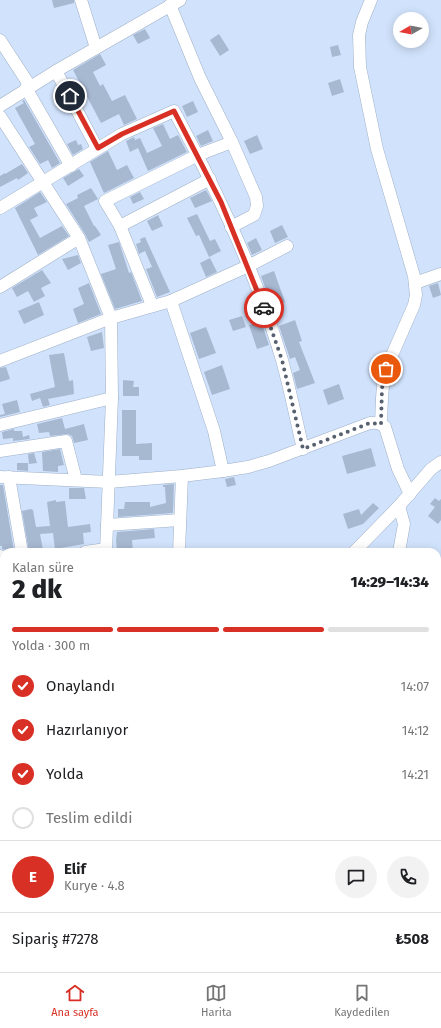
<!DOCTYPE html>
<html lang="tr">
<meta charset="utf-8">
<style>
body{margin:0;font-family:"Fira Sans",sans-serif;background:#f2f2f2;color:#202124;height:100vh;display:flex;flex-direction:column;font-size:15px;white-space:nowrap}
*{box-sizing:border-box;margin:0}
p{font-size:13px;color:#757577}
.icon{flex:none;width:22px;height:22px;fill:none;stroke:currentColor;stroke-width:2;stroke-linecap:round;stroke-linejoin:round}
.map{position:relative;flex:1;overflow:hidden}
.drawer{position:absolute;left:0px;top:548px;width:441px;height:424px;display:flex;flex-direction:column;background:#fff;border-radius:12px 12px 0 0;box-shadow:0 2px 10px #0003}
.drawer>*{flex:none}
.needle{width:26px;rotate:261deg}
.buttons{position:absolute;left:393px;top:12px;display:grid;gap:8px}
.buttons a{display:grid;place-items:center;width:36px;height:36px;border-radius:50%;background:#fff;box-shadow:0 2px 10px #0003;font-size:20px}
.pin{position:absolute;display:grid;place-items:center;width:34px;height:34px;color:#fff;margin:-17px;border:2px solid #fff;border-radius:50%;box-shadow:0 1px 4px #0007}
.courier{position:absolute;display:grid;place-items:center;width:40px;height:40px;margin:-20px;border:3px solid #d93025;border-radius:50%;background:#fff;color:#222;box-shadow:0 1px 5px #0007}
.headline em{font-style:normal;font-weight:800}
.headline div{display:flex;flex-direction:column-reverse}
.headline{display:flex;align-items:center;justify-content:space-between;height:68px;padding:0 12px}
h1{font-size:26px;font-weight:800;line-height:30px}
.bar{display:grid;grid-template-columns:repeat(4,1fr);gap:6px 4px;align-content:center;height:48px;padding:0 12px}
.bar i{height:5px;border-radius:3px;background:#e0e0e0}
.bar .current{background:#d93025}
.bar p{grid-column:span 4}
.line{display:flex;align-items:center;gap:10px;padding:0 12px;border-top:1px solid #e0e0e0}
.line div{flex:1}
.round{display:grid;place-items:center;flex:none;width:42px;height:42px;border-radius:21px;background:#f2f2f2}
ol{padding:0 12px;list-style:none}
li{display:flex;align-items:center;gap:12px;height:44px}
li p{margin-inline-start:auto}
li .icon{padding:4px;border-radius:50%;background:#d93025;color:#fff;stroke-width:4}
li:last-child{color:#757577}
li i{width:22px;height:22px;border:2px solid #e0e0e0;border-radius:50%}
.tab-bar{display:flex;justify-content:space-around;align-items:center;height:56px;border-top:1px solid #e0e0e0;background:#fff;font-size:11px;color:#757577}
.tab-bar a{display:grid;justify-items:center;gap:2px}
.tab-bar .current{color:#d93025}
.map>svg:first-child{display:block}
.built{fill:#c1d7f7}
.building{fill:#a7b8d1}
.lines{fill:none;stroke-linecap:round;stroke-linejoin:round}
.minor-casing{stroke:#9eafc7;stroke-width:13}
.minor{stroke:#fff;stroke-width:12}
.done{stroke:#56606e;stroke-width:4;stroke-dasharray:0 7.2}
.route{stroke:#d93025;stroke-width:5}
</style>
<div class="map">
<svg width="441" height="972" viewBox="0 0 441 972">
<rect width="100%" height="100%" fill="#d1e3fc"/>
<!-- built -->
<polygon class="built" points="4,768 4,827 0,819 0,770"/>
<!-- building -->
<g class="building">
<polygon points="52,0 74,0 74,3 54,8"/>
<polygon points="145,29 150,38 138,44 133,35"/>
<polygon points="219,34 229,50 220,56 210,40"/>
<polygon points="338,45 341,55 332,57 330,47"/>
<polygon points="100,54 106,65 93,72 100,86 103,84 112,101 125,95 137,119 124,125 119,114 101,123 73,70"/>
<polygon points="340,79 344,92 332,96 328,83"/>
<polygon points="24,100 60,163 52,168 48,160 40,164 29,147 35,144 15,108 24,103 22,101"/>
<polygon points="193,101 198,112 187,117 182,106"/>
<polygon points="163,124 170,139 178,135 187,152 148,171 138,148 130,152 126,141 134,137 135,140 140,138 147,153 162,146 153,128"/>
<polygon points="208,130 213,141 201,146 196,136"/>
<polygon points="257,135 263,149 250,154 244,141"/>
<polygon points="76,140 78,145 81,144 83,149 73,155 67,144"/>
<polygon points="108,151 117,170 127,165 134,178 104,193 90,162"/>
<polygon points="22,164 28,173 18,180 17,178 0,187 0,176 5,173 5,174"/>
<polygon points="79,169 84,176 68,186 63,178"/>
<polygon points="91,188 98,199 84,206 94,226 95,226 101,235 89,242 85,234 66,204 78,198 77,195"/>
<polygon points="206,190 212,201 195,208 190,198"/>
<polygon points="40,192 47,202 34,208 38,216 30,220 40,238 62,226 69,236 38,255 15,208"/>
<polygon points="140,192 144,199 133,204 130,197"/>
<polygon points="197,214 210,241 215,239 221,251 209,257 199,235 196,236 187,218"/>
<polygon points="158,215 163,226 152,231 147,221"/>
<polygon points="282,225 288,237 275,243 270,231"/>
<polygon points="145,237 170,292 157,297 146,269 152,267 145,251 139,254 136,244 141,242 140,239"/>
<polygon points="256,238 262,250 252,255 247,243"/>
<polygon points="119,242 129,273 131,272 142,301 115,309 101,274 116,269 108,245"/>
<polygon points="78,255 81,263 68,270 62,259"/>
<polygon points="210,258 217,272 206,277 200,263"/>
<polygon points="42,270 51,283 41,288 45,296 34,302 28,291 17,297 12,288"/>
<polygon points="274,271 285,302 272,307 261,276"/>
<polygon points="89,283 101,314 78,323 73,309 84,304 78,288"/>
<polygon points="438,283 441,295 433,298 429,286"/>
<polygon points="39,302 44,315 24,324 18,311"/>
<polygon points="242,316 246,327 233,331 229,320"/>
<polygon points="295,320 302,341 299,342 315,383 297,389 293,373 300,370 295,357 290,359 279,326"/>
<polygon points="261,321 269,345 257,349 249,325"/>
<polygon points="206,327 216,353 199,359 190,333"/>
<polygon points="102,332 104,348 91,351 87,337"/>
<polygon points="64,353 69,381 73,380 74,394 48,399 50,405 43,407 40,398 32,401 30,394 55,387 49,355"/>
<polygon points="222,365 230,389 212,395 204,372"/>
<polygon points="6,367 10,379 0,382 0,368"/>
<polygon points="123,380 134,381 133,387 139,387 139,396 123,396"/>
<polygon points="339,384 344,399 328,405 323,390"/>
<polygon points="17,400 20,412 0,417 0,415 5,414 2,404"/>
<polygon points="122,410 136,410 136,444 152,443 152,460 139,460 139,456 122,456"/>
<polygon points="62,418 65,429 84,424 88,440 74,443 72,436 68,434 50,436 49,432 39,433 37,424"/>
<polygon points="14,429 14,431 22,431 23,437 29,435 30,439 13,441 13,438 3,439 2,432"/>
<polygon points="371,448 376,466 347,474 342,456"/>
<polygon points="60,449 64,465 58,466 58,472 43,471 42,452"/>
<polygon points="34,453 37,463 29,464 28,454"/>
<polygon points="17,463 28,463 28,471 17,470"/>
<polygon points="234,477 236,485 227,487 225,479"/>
<polygon points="174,484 173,513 118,517 118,509 124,509 125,502 150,502 150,507 166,503 165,487 163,487 163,485"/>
<polygon points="0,485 3,485 14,551 2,549 2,546 0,546"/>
<polygon points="69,488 84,488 86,499 69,499"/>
<polygon points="435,498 439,501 441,499 441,520 438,524 428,516 435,507 430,504"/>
<polygon points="56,500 56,502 65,501 68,527 90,524 91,532 83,533 84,544 55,549 53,533 40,534 43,550 29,552 22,511 31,509 33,510 36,527 50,526 47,502"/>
<polygon points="373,503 379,508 363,524 348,529 343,514 359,509 361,515"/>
<polygon points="154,529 155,538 132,540 133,552 117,552 116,540 117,532"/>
</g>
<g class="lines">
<!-- minor casing -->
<g class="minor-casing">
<g id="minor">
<polyline points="81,0 96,48"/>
<path d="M 371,0 L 362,22 L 359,35 L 360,67 L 377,149 L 414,276 L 416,295 L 414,305 L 386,369 C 381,388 382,405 381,424"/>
<polyline points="170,5 200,78 232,142 256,197 257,206 254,215 231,227"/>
<polyline points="0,40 30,86"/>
<polyline points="56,71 97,148"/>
<polyline points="26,88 71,166"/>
<polyline points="0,106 56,71 180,0"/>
<polyline points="0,116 79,238 111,318 112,398 106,552"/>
<path d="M 0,208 L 122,134 L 174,111 C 217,190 256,273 282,360 C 290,389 296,419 303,449"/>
<polyline points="120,226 210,179"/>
<polyline points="415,283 441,274"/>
<polyline points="0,287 79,238"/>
<polyline points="171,301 214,431 223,471"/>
<polyline points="152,305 120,226 105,201 198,155 232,142"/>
<polyline points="0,361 111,318 171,301 248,266 287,246"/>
<polyline points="0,425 112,398"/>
<polyline points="0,451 66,441 76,480"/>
<path d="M 0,477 L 109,482 L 182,476 L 223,471 L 248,467 L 269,461 L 370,423 C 377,422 380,423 385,427 L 398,469 L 410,494"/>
<polyline points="9,477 22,552"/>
<polyline points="399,506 404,524 399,552"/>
<polyline points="107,525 180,520"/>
<polyline points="85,552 106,549"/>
<polyline points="179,552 182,476"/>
<polyline points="354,552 399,506 431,469 441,462"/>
<polyline points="0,556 4,557"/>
<polyline points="0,667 4,674"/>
<polyline points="437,677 441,672"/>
<polyline points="0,743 4,741"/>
<polyline points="0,846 4,854"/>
<polyline points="437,905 441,927"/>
<polyline points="0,941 4,940"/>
<polyline points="61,968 63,972"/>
<polyline points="223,972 225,968"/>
<polyline points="331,972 333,968"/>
</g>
</g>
<!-- minor -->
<use href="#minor" class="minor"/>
</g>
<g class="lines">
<!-- done -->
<polyline class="done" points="264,308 282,360 303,449 370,423 381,424 382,388 386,369"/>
<!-- route -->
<polyline class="route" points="70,96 98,148 122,134 174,111 221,202 264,308"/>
</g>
</svg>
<div class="buttons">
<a><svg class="needle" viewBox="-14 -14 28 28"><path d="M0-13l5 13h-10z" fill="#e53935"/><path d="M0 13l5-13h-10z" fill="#757577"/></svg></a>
</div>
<div class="pin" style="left:386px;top:369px;background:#ea580c"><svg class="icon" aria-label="bag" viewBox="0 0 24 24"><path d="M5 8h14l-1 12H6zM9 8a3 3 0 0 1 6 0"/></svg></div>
<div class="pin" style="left:70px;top:96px;background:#1f2937"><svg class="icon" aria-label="home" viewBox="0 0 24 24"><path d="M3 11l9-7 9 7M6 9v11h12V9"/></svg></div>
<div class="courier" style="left:264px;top:308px"><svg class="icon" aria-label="car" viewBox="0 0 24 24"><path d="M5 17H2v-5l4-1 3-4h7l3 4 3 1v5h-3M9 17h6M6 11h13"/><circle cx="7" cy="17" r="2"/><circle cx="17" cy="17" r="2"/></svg></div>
<section class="drawer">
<div class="headline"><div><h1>2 dk</h1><p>Kalan süre</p></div><em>14:29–14:34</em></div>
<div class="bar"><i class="current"></i><i class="current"></i><i class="current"></i><i></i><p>Yolda · 300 m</p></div>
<ol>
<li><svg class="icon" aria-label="check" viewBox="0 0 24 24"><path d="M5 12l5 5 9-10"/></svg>Onaylandı<p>14:07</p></li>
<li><svg class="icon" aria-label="check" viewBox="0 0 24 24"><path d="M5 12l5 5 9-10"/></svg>Hazırlanıyor<p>14:12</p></li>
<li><svg class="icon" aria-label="check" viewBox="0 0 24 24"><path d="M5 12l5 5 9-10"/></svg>Yolda<p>14:21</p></li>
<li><i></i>Teslim edildi</li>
</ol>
<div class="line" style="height:72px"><b class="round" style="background:#d93025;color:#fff">E</b><div><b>Elif</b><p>Kurye · 4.8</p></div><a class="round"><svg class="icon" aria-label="chat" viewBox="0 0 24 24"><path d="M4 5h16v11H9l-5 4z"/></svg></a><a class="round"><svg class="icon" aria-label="phone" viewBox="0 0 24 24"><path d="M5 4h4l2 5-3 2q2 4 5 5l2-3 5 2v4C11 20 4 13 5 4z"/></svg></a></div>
<div class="line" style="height:52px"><div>Sipariş #7278</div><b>₺508</b></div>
</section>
</div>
<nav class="tab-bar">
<a class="current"><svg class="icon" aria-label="home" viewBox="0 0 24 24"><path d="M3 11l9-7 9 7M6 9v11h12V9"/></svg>Ana sayfa</a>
<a><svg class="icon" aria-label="map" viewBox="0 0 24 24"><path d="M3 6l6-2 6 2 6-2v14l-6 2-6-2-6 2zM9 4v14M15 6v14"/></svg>Harita</a>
<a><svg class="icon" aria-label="saved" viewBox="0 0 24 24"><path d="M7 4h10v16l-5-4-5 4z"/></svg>Kaydedilen</a>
</nav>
